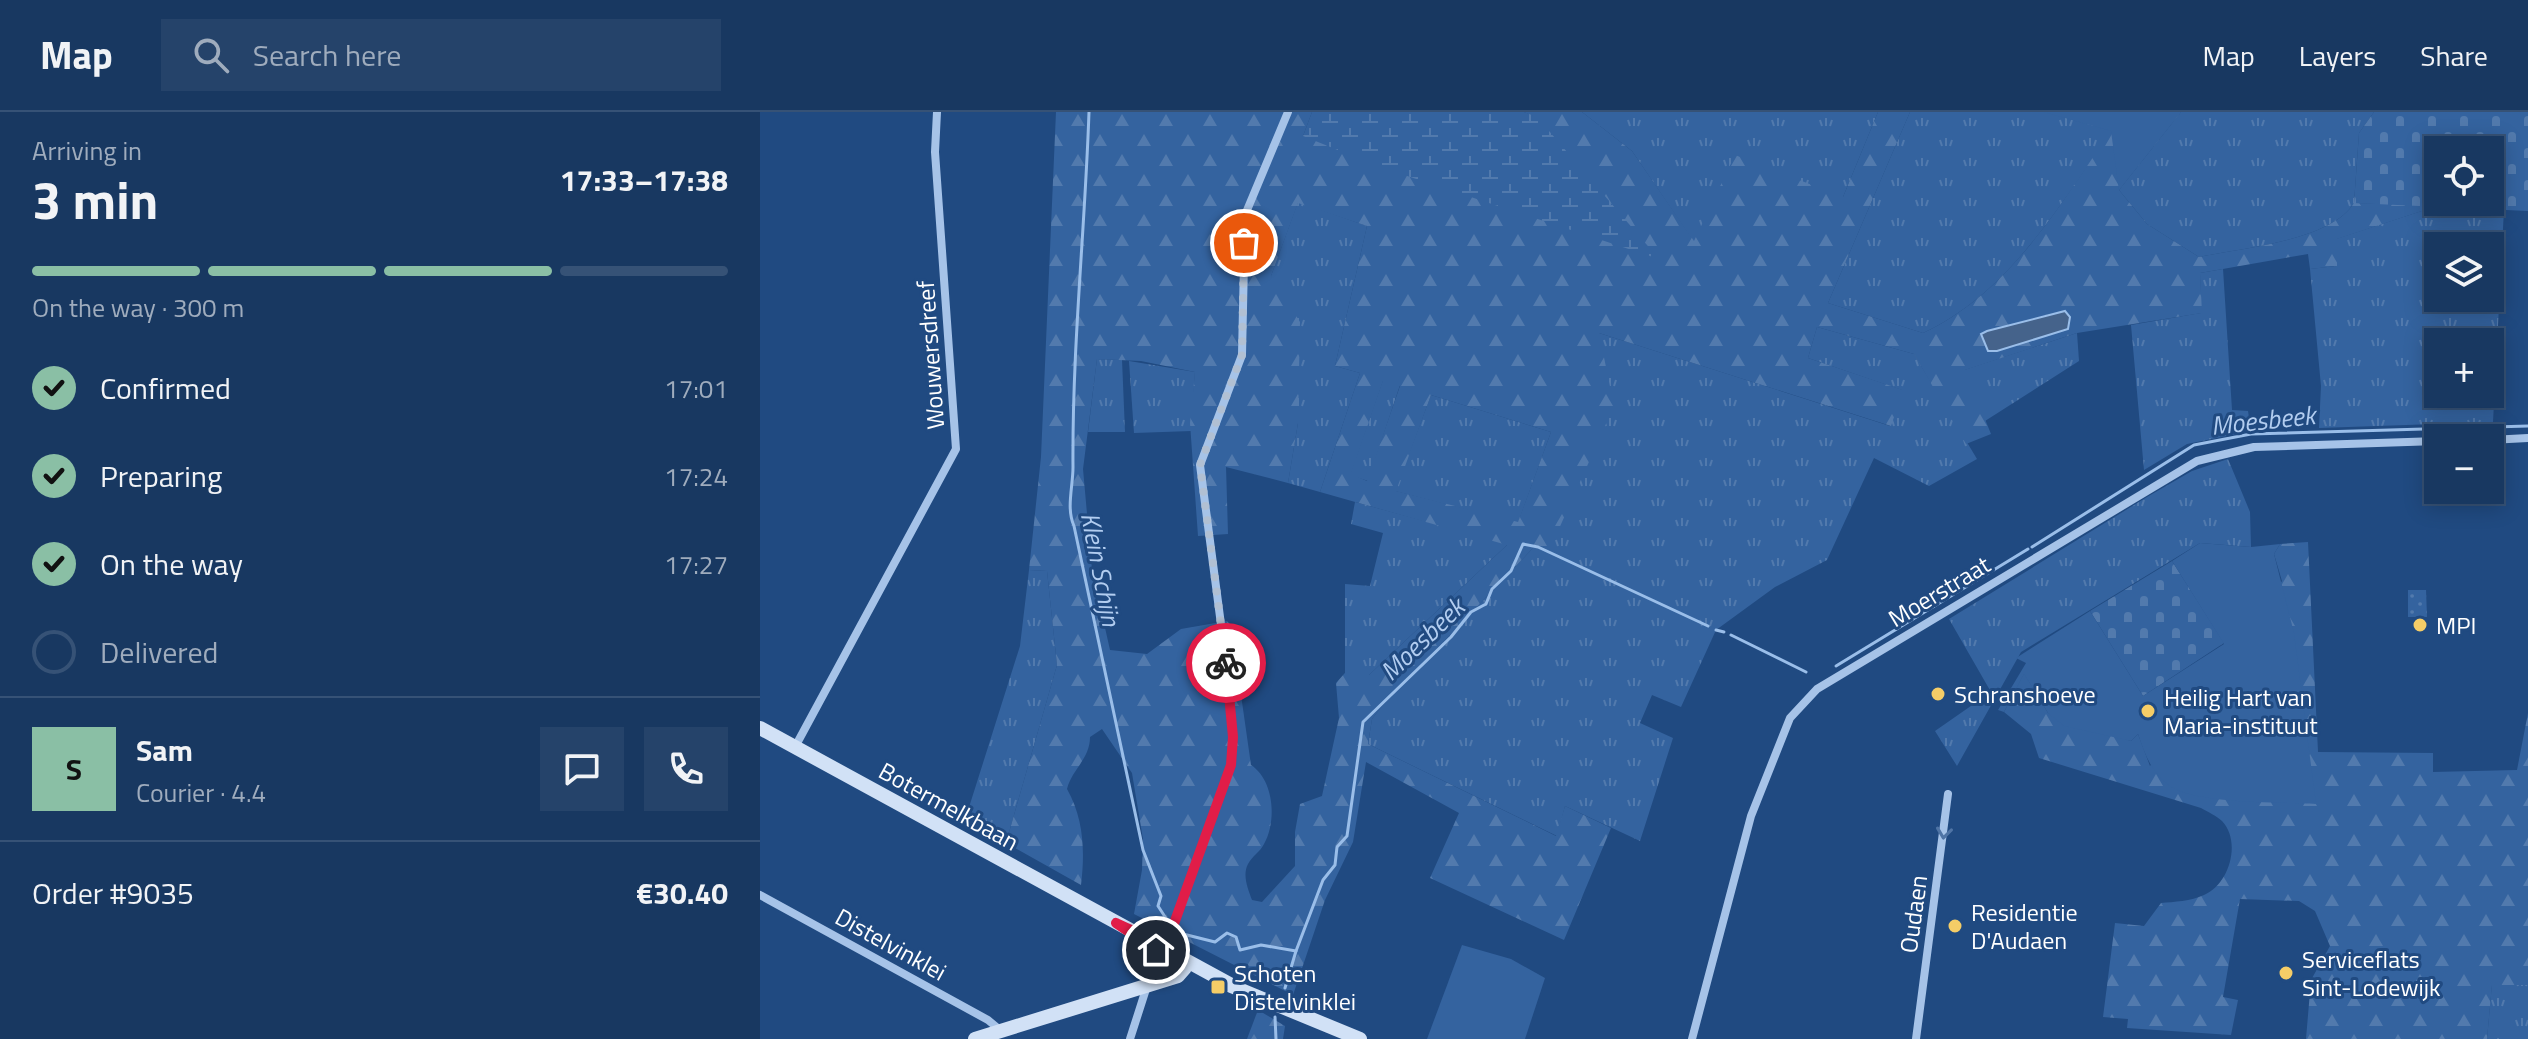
<!DOCTYPE html>
<meta charset="utf-8">
<style>
body{margin:0;font-family:"Titillium Web",sans-serif;background:#25436a;color:#f1f3f6;height:100vh;display:flex;flex-direction:column;font-size:30px;white-space:nowrap}
*{box-sizing:border-box;margin:0}
p{font-size:26px;color:#9facbd}
.icon{flex:none;width:44px;height:44px;fill:none;stroke:currentColor;stroke-width:2;stroke-linecap:round;stroke-linejoin:round}
.map{position:relative;flex:1;overflow:hidden}
.details{display:flex;flex-direction:column;background:#183861;width:760px}
.details>*{flex:none}
.buttons{position:absolute;left:1664px;top:24px;display:grid;gap:16px}
.buttons a{display:grid;place-items:center;width:80px;height:80px;border-radius:0px;background:#183861;box-shadow:0 4px 20px #0003,0 0 0 2px #365276;font-size:40px}
.pin{position:absolute;display:grid;place-items:center;width:68px;height:68px;color:#fff;margin:-34px;border:4px solid #fff;border-radius:50%;box-shadow:0 2px 8px #0007}
.courier{position:absolute;display:grid;place-items:center;width:80px;height:80px;margin:-40px;border:6px solid #e11d48;border-radius:50%;background:#fff;color:#222;box-shadow:0 2px 10px #0007}
.head em{font-style:normal;font-weight:700}
.head div{display:flex;flex-direction:column-reverse}
.head{display:flex;align-items:center;justify-content:space-between;height:136px;padding:0 32px}
h1{font-size:52px;font-weight:700;line-height:60px}
.bar{display:grid;grid-template-columns:repeat(4,1fr);gap:12px 8px;align-content:center;height:96px;padding:0 32px}
.bar i{height:10px;border-radius:6px;background:#365276}
.bar .on{background:#8abfa5}
.bar p{grid-column:span 4}
.line{display:flex;align-items:center;gap:20px;padding:0 32px;border-top:2px solid #365276}
.line div{flex:1}
.round{display:grid;place-items:center;flex:none;width:84px;height:84px;border-radius:0px;background:#25436a}
ol{padding:0 32px;list-style:none}
li{display:flex;align-items:center;gap:24px;height:88px}
li p{margin-inline-start:auto}
li .icon{padding:8px;border-radius:50%;background:#8abfa5;color:#111;stroke-width:4}
li:last-child{color:#9facbd}
li i{width:44px;height:44px;border:4px solid #365276;border-radius:50%}
header{display:flex;align-items:center;gap:48px;box-sizing:border-box;height:112px;padding:0 40px;background:#183861;border-bottom:2px solid #365276}
header strong{font-size:38px}
nav{display:flex;gap:44px;margin-inline-start:auto;font-size:28px}
.search{width:560px;height:72px;background:#25436a;display:flex;align-items:center;gap:20px;box-sizing:border-box;padding:0 28px;border-radius:0px;color:#9facbd;font-size:30px}
main{display:flex;flex:1;min-height:0}
.map>svg:first-child{display:block}
.grass{fill:url(#grass-tufts);fill-rule:evenodd}
.forest{fill:url(#forest-firs);fill-rule:evenodd}
.wetland{fill:url(#wetland-marsh)}
.cemetery{fill:url(#cemetery-stones);fill-rule:evenodd}
.park{fill:#34639f}
.garden{fill:url(#garden-dots)}
.water{fill:#45638b;stroke:#9abee9;stroke-width:2}
.lines{fill:none;stroke-linecap:round;stroke-linejoin:round}
.stream{stroke:#9abee9;stroke-width:3}
.street{stroke:#a6c3e8;stroke-width:8}
.secondary{stroke:#d1e1f6;stroke-width:14}
.oneway{stroke:#4f74a5}
.done{stroke:#b1c0d3;stroke-width:8;stroke-dasharray:0 14.4}
.route{stroke:#e11d48;stroke-width:10}
.poi-dot{fill:#f5cd67;stroke:#204a81;stroke-width:3}
.labels{text-anchor:middle;dominant-baseline:central;stroke-width:6;stroke-linejoin:round;paint-order:stroke}
.street-label{font-size:24px;fill:#fff;stroke:#204a81}
.poi-label{font-size:24px;fill:#fff;stroke:#204a81;text-anchor:start}
.water-label{font-size:26px;font-style:italic;fill:#b2cdf0;stroke:#204a81}
</style>
<header>
<strong>Map</strong>
<div class="search"><svg class="icon" aria-label="search" viewBox="0 0 24 24"><circle cx="10" cy="10" r="6"/><path d="M15 15l6 6"/></svg>Search here</div>
<nav><a>Map</a><a>Layers</a><a>Share</a></nav>
</header>
<main>
<section class="details">
<div class="head"><div><h1>3 min</h1><p>Arriving in</p></div><em>17:33–17:38</em></div>
<div class="bar"><i class="on"></i><i class="on"></i><i class="on"></i><i></i><p>On the way · 300 m</p></div>
<ol>
<li><svg class="icon" aria-label="check" viewBox="0 0 24 24"><path d="M5 12l5 5 9-10"/></svg>Confirmed<p>17:01</p></li>
<li><svg class="icon" aria-label="check" viewBox="0 0 24 24"><path d="M5 12l5 5 9-10"/></svg>Preparing<p>17:24</p></li>
<li><svg class="icon" aria-label="check" viewBox="0 0 24 24"><path d="M5 12l5 5 9-10"/></svg>On the way<p>17:27</p></li>
<li><i></i>Delivered</li>
</ol>
<div class="line" style="height:144px"><b class="round" style="background:#8abfa5;color:#111">S</b><div><b>Sam</b><p>Courier · 4.4</p></div><a class="round"><svg class="icon" aria-label="chat" viewBox="0 0 24 24"><path d="M4 5h16v11H9l-5 4z"/></svg></a><a class="round"><svg class="icon" aria-label="phone" viewBox="0 0 24 24"><path d="M5 4h4l2 5-3 2q2 4 5 5l2-3 5 2v4C11 20 4 13 5 4z"/></svg></a></div>
<div class="line" style="height:104px"><div>Order #9035</div><b>€30.40</b></div>
</section>
<div class="map">
<svg width="1768" height="927" viewBox="0 0 1768 927">
<defs>
<pattern id="grass-tufts" width="24" height="20" patternUnits="userSpaceOnUse" patternTransform="scale(2)"><rect width="24" height="20" fill="#34639f"/><path d="M3 7l-1-3M5 7V3M7 7l1-3M15 17l-1-3M17 17v-4M19 17l1-3" fill="none" stroke="#527aad"/></pattern>
<pattern id="forest-firs" width="22" height="20" patternUnits="userSpaceOnUse" patternTransform="scale(2)"><rect width="22" height="20" fill="#34639f"/><path d="M5 1l3.5 6h-7zM16 11l3.5 6h-7z" fill="#527aad"/></pattern>
<pattern id="wetland-marsh" width="20" height="14" patternUnits="userSpaceOnUse" patternTransform="scale(2)"><rect width="20" height="14" fill="#34639f"/><path d="M1 5h8M5 5V1M11 12h8M15 12V8" fill="none" stroke="#527aad"/></pattern>
<pattern id="cemetery-stones" width="16" height="16" patternUnits="userSpaceOnUse" patternTransform="scale(2)"><rect width="16" height="16" fill="#34639f"/><path d="M2 7V4a2 2 0 0 1 4 0v3zM10 15v-3a2 2 0 0 1 4 0v3z" fill="#527aad"/></pattern>
<pattern id="garden-dots" width="8" height="8" patternUnits="userSpaceOnUse" patternTransform="scale(2)"><rect width="8" height="8" fill="#34639f"/><path d="M2 2h.1M6 6h.1" fill="none" stroke="#527aad" stroke-width="1.8" stroke-linecap="round"/></pattern>
</defs>
<rect width="100%" height="100%" fill="#204a81"/>
<!-- grass -->
<g class="grass">
<polygon points="822,0 1118,0 1083,85 934,130 872,39"/>
<path d="M 1150,0 L 1331,0 L 1352,19 C 1299,94 1249,181 1163,221 L 1068,191 Z"/>
<path d="M 1421,0 L 1614,0 L 1599,21 L 1594,91 C 1571,129 1480,136 1439,145 L 1387,112 L 1359,78 Z"/>
<polygon points="538,90 607,114 575,254 600,261 560,380 528,371 538,311 511,164"/>
<path d="M 1680,93 L 1744,97 L 1733,310 L 1559,316 L 1561,274 L 1550,157 L 1576,154 L 1576,127 ZM 1678,134 L 1730,134 L 1730,186 L 1678,186 ZM 1678,230 L 1730,230 L 1730,282 L 1678,282 Z"/>
<polygon points="1463,157 1472,298 1488,299 1491,319 1427,332 1384,358 1371,213 1441,201 1440,161"/>
<polygon points="1057,215 1154,242 1217,347 1169,374 1114,346 1067,448 1015,475 956,518 921,595 892,583 880,611 913,626 880,729 805,694 797,724 608,632 612,607 622,594 776,433 789,439 839,221 1130,314 1142,278 1048,246"/>
<polygon points="1317,221 1319,249 1225,309 1204,258"/>
<polygon points="337,247 362,248 365,320 328,320"/>
<polygon points="369,249 435,260 431,319 374,321"/>
<polygon points="623,268 640,273 608,369 590,363"/>
<polygon points="671,283 791,320 758,411 635,379"/>
<polygon points="1468,347 1490,400 1491,435 1440,431 1261,540 1197,654 1175,619 1231,580 1189,507 1387,385 1432,359"/>
<polygon points="595,390 748,432 609,563 585,562 585,472 610,474 623,421 591,412"/>
<polygon points="269,458 287,459 297,553 246,731 205,708 260,534"/>
<polygon points="1732,872 1768,873 1768,927 1727,927"/>
</g>
<!-- forest -->
<g class="forest">
<path d="M 296,0 L 552,0 L 543,24 L 777,6 L 764,0 L 822,0 L 872,39 L 934,129 L 975,43 L 1083,85 L 1118,0 L 1150,0 L 1068,191 L 1163,221 C 1249,181 1299,94 1351,19 L 1327,12 L 1421,0 L 1359,78 L 1387,112 L 1439,145 C 1480,136 1571,129 1594,91 L 1680,93 L 1577,127 L 1577,154 L 1550,157 L 1548,142 L 1440,161 L 1442,201 L 1317,221 L 1205,258 L 1231,322 L 1206,332 L 1154,242 L 1057,215 L 1048,246 L 1143,278 L 1131,314 L 839,221 L 854,294 L 789,439 L 776,433 L 622,594 L 612,607 L 608,632 L 796,724 L 805,694 L 851,716 L 804,828 L 670,766 L 699,701 L 606,650 L 593,730 L 565,788 L 533,883 L 374,802 L 382,758 L 383,727 L 372,661 L 342,617 L 330,625 C 330,647 312,657 307,677 C 324,707 325,740 321,773 L 246,731 L 297,553 L 287,459 L 269,458 L 281,345 ZM 538,91 L 607,114 L 575,254 L 600,261 L 560,380 L 747,433 L 609,563 L 592,553 L 576,571 L 579,606 L 562,684 L 540,692 L 535,720 L 535,754 L 502,790 L 492,788 C 488,777 482,763 488,752 C 492,744 500,740 504,732 C 517,709 514,668 491,653 L 481,583 L 478,521 L 467,509 L 421,517 L 387,542 L 350,538 L 332,458 L 323,357 L 337,247 L 381,249 L 435,260 L 430,311 L 438,424 L 468,422 L 466,355 L 528,371 L 538,311 L 540,210 L 511,164 ZM 623,269 L 640,274 L 607,369 L 591,362 ZM 671,283 L 791,320 L 758,410 L 636,379 Z"/>
<path d="M 1548,430 L 1558,640 L 1673,641 L 1673,660 L 1757,658 L 1768,601 L 1768,873 L 1732,873 L 1727,927 L 1546,927 L 1551,868 L 1570,834 L 1555,799 L 1539,789 L 1480,787 L 1463,885 L 1478,888 L 1471,923 L 1367,916 L 1368,907 L 1343,905 L 1355,811 L 1384,814 L 1401,791 C 1414,790 1431,789 1444,783 C 1469,773 1482,730 1462,709 C 1457,704 1448,700 1441,696 L 1279,646 L 1271,622 L 1244,600 L 1264,561 L 1288,601 L 1371,629 L 1378,622 L 1390,654 L 1522,469 L 1514,442 L 1520,432 Z"/>
<polygon points="498,898 525,914 523,927 487,927"/>
</g>
<!-- wetland -->
<polygon class="wetland" points="552,0 764,0 777,5 899,147 620,55 543,24"/>
<!-- cemetery -->
<g class="cemetery">
<path d="M 1614,0 L 1768,0 L 1768,99 L 1594,91 L 1599,21 ZM 1678,38 L 1730,38 L 1730,90 L 1678,90 Z"/>
<polygon points="1412,449 1464,531 1383,584 1330,499"/>
</g>
<!-- park -->
<g class="park">
<polygon points="1284,0 1421,0 1359,78 1351,19"/>
<path d="M 1440,431 L 1491,435 L 1520,432 L 1514,442 L 1534,521 L 1556,692 C 1523,690 1434,692 1410,674 C 1391,660 1385,643 1378,622 L 1371,629 L 1304,614 L 1288,601 L 1264,562 L 1244,600 L 1238,598 L 1266,551 L 1256,546 L 1330,499 L 1383,584 L 1464,532 L 1412,449 Z"/>
<polygon points="702,833 751,847 785,866 765,927 667,927"/>
</g>
<!-- garden -->
<polygon class="garden" points="1648,478 1666,478 1667,505 1648,505"/>
<!-- water -->
<polygon class="water" points="1305,199 1310,205 1308,217 1237,239 1228,239 1221,222 1227,219"/>
<g class="lines">
<!-- stream -->
<g class="stream">
<path d="M 329,0 C 325,118 312,236 313,355 C 313,375 306,396 314,414 L 383,738 L 401,784 L 398,794 L 411,814"/>
<polyline points="1272,435 1434,333 1491,322 1768,314"/>
<polyline points="956,518 964,520"/>
<polyline points="971,523 1046,560"/>
<polyline points="1076,554 1268,437"/>
<polyline points="415,820 455,830 467,821 476,825 480,838 501,833 536,839 525,876"/>
<polyline points="536,839 563,768 575,753 577,735 587,724 603,610 691,525 711,500 726,492 732,477 751,459 763,432 778,435 948,514"/>
<polyline points="515,905 516,927"/>
</g>
<!-- street -->
<g class="street">
<polyline points="1730,328 1768,326"/>
<polyline points="35,635 196,337 175,40 177,0"/>
<polyline points="0,783 228,908 240,918"/>
<polyline points="405,837 471,653 473,625 467,558 440,353 482,243 485,103 528,0"/>
<polyline points="370,927 387,874"/>
<polyline points="932,927 991,704 1030,606 1057,577 1437,349 1494,335 1678,329"/>
<polyline points="1156,927 1188,682"/>
</g>
<!-- secondary -->
<g class="secondary">
<polyline points="0,616 473,874"/>
<polyline points="464,871 600,927"/>
<polyline points="215,927 418,864 425,856"/>
</g>
</g>
<!-- one-way arrows -->
<defs><path id="oneway-chevron" d="M-2-3.5L2.5 0L-2 3.5" fill="none" stroke-width="1.6" stroke-linecap="round" stroke-linejoin="round" transform="scale(2)"/></defs>
<use class="oneway" href="#oneway-chevron" transform="translate(1184 721) rotate(97)"/>
<g class="lines">
<!-- done -->
<polyline class="done" points="466,551 440,353 482,243 484,131"/>
<!-- route -->
<polyline class="route" points="396,838 356,811 406,834 471,653 473,625 466,551"/>
</g>
<!-- markers -->
<g class="poi-dot">
<circle cx="1660" cy="513" r="8"/>
<circle cx="1178" cy="582" r="8"/>
<circle cx="1388" cy="599" r="8"/>
<circle cx="1195" cy="814" r="8"/>
<circle cx="1526" cy="861" r="8"/>
<rect x="450" y="867" width="16" height="16" rx="4"/>
</g>
<g class="labels">
<!-- street labels -->
<g class="street-label">
<text transform="translate(170 243) rotate(-94)">Wouwersdreef</text>
<text transform="translate(1179 479) rotate(-31)">Moerstraat</text>
<text transform="translate(189 694) rotate(29)">Botermelkbaan</text>
<text transform="translate(1153 802) rotate(-82)">Oudaen</text>
<text transform="translate(131 832) rotate(29)">Distelvinklei</text>
</g>
<!-- poi labels -->
<g class="poi-label">
<text x="1676" y="513">MPI</text>
<text x="1194" y="582">Schranshoeve</text>
<text x="1404" y="585">Heilig Hart van<tspan x="1404" dy="28">Maria-instituut</tspan></text>
<text x="1211" y="800">Residentie<tspan x="1211" dy="28">D'Audaen</tspan></text>
<text x="1542" y="847">Serviceflats<tspan x="1542" dy="28">Sint-Lodewijk</tspan></text>
<text x="474" y="861">Schoten<tspan x="474" dy="28">Distelvinklei</tspan></text>
</g>
<!-- water labels -->
<g class="water-label">
<text transform="translate(1503 308) rotate(-6)">Moesbeek</text>
<text transform="translate(341 457) rotate(79)">Klein Schijn</text>
<text transform="translate(662 527) rotate(-44)">Moesbeek</text>
</g>
</g>
</svg>
<div class="buttons">
<a><svg class="icon" aria-label="locate" viewBox="0 0 24 24"><circle cx="12" cy="12" r="6"/><path d="M12 2v4M12 18v4M2 12h4M18 12h4"/></svg></a>
<a><svg class="icon" aria-label="layers" viewBox="0 0 24 24"><path d="M12 4l9 5-9 5-9-5zM3 14l9 5 9-5"/></svg></a>
<a>+</a>
<a>−</a>
</div>
<div class="pin" style="left:484px;top:131px;background:#ea580c"><svg class="icon" aria-label="bag" viewBox="0 0 24 24"><path d="M5 8h14l-1 12H6zM9 8a3 3 0 0 1 6 0"/></svg></div>
<div class="pin" style="left:396px;top:838px;background:#1f2937"><svg class="icon" aria-label="home" viewBox="0 0 24 24"><path d="M3 11l9-7 9 7M6 9v11h12V9"/></svg></div>
<div class="courier" style="left:466px;top:551px"><svg class="icon" aria-label="bike" viewBox="0 0 24 24"><circle cx="6" cy="16" r="4"/><circle cx="18" cy="16" r="4"/><path d="M6 16l4-8h5l3 8M10 8l3 8H6M13 5h3"/></svg></div>
</div>
</main>
